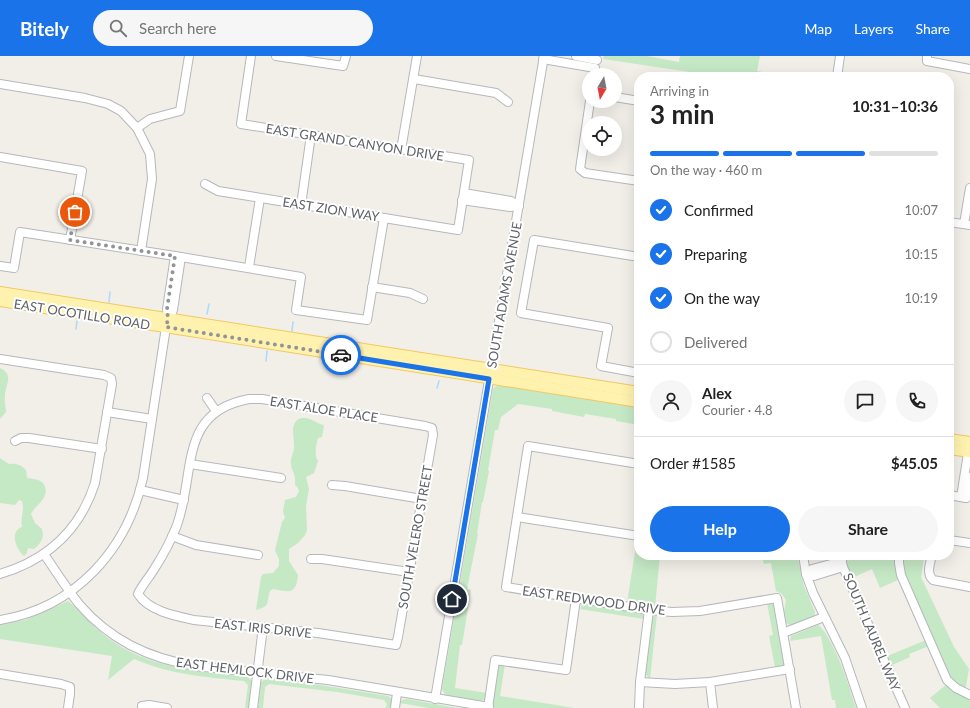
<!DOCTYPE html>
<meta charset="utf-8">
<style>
body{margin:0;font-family:Lato,sans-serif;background:#f6f6f6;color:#222;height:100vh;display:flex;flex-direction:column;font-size:15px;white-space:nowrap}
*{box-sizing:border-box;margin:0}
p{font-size:13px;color:#767676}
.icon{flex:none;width:22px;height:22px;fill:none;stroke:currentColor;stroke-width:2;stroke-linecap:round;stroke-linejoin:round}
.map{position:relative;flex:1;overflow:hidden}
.sheet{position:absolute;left:634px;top:16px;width:320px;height:488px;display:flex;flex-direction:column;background:#fff;border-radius:16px;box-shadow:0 4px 16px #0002}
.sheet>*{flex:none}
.needle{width:26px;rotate:190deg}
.buttons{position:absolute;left:582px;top:12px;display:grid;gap:8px}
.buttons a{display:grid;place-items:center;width:40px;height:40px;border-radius:50%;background:#fff;box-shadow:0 4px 16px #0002;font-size:20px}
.pin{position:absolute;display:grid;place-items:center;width:34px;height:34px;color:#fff;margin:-17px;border:2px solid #fff;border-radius:50%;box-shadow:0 1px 4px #0007}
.courier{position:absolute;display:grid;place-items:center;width:40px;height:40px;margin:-20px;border:3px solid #1a73e8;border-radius:50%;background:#fff;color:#222;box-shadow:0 1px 5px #0007}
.summary em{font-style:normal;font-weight:700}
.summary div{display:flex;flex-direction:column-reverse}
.summary{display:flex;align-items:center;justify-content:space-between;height:68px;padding:0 16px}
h1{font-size:26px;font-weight:700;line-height:30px}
.bar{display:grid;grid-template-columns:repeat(4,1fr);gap:6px 4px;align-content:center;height:48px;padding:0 16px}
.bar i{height:5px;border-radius:3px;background:#e0e0e0}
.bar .active{background:#1a73e8}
.bar p{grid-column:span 4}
.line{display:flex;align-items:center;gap:10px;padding:0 16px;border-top:1px solid #e0e0e0}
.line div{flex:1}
.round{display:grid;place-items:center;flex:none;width:42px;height:42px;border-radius:21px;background:#f6f6f6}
ol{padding:0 16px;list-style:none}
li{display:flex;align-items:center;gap:12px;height:44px}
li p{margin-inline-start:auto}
li .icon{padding:4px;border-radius:50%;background:#1a73e8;color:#fff;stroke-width:4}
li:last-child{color:#767676}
li i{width:22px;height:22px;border:2px solid #e0e0e0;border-radius:50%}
.primary-button{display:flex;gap:8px;margin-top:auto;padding:8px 16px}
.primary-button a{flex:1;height:46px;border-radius:24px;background:#1a73e8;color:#fff;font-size:16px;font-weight:700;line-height:46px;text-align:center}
.primary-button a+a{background:#f6f6f6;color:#222}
header{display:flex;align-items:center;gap:24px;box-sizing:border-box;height:56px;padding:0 20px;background:#1a73e8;color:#fff}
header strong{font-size:19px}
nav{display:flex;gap:22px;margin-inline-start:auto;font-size:14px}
.search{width:280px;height:36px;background:#f6f6f6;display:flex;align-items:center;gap:10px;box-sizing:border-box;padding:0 14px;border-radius:22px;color:#767676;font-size:15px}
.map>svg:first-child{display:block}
.green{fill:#c5e8c5}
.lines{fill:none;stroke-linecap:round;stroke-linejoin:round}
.stream{stroke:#aadaff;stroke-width:1.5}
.minor-casing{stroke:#b5b8bc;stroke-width:10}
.major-casing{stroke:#f2c960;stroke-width:12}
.minor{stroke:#fff;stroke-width:8}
.major{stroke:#fff2af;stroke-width:10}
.done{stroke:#929495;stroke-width:4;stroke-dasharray:0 7.2}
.route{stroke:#1a73e8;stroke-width:5}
.labels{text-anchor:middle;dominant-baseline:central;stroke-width:4;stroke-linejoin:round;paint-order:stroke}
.street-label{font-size:13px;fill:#5f6368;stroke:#fff}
</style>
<header>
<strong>Bitely</strong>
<div class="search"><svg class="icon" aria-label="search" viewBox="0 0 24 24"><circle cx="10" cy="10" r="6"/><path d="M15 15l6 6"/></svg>Search here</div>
<nav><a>Map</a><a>Layers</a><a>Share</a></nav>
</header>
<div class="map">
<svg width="970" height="652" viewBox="0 0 970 652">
<rect width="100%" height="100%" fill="#f1efe8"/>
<!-- green -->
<g class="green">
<polygon points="604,0 647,0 679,6 680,0 760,0 757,15 794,21 723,21 603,3"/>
<path d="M 0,312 C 15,319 5,329 5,340 C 4,346 6,351 6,356 L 0,363 Z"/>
<polygon points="500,329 639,350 639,369 616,365 616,363 585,358 584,361 552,355 552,353 518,348 501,361 498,374 495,374 488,414 489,415 483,446 482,446 477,478 478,478 467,533 471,534 462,589 460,589 455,632 487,637 486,642 482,645 446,640 442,633 493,333 496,330"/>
<path d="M 301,362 C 312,361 314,367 324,369 L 322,381 L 318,382 C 316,389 314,400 318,405 L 314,417 L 306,421 L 309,433 L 306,450 L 307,474 L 305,479 L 298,487 L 289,493 L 289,505 L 298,519 C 296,539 290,536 273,533 L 270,535 C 266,547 271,550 256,554 L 261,521 L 263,518 L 273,517 L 279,510 L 279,503 L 275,494 L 282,466 L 285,462 L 283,455 L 285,444 L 296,441 L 299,435 L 298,432 L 295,429 C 296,417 292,417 291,408 C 290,403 293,398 294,393 C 295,382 288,367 301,362 Z"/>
<path d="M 0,402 L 9,408 C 17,407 21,409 26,414 L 27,422 C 34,423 43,423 45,431 C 49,443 35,449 31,458 L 35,467 L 42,473 C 45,482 40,488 34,493 L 28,492 L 27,497 L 24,500 C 16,493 9,476 22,471 C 20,462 25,454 22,445 L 19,444 L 15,449 L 0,447 Z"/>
<polygon points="637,483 639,483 639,499 660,499 655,551 627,547"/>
<polygon points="762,499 797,499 804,530 815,556 814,562 791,570 786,567 784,556 786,544 782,538 776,535 771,507 764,508"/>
<polygon points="854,499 874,499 874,503 896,503 900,523 880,532 872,513 852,522 844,502"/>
<polygon points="903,499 924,502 921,521 954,591 969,613 965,635 957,629 950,621 905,518"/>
<path d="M 68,545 C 81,555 91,569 104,579 C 147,613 196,615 248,621 L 252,625 L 250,652 L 245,652 L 248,629 L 244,625 C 204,621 173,619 134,603 L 108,624 L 112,600 L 0,583 L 0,569 L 25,564 Z"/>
<polygon points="767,547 773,547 775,551 785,606 783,610 775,611 769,580 773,579"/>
<polygon points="586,548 640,557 643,558 644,563 580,553 582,549"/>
<polygon points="657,558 650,623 645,618 651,561"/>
<path d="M 818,569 C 827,574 843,611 846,622 C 850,632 852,642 856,652 L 836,652 L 835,644 L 832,644 L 821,580 L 790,585 L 791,580 Z"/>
<polygon points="926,584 929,590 909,598 910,601 890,610 885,601"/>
<polygon points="500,608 505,608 500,640 574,652 492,652 498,611"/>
<polygon points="265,623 320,629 388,640 393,644 391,652 386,652 387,648 384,644 337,636 269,628 265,631 263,652 258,652 261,626"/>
<polygon points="947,628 954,636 970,643 970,652 940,652 930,642"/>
<polygon points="407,643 457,652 429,652 400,647 402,644"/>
</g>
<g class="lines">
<!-- stream -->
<g class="stream">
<polyline points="109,246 110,236"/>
<polyline points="207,258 209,248"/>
<polyline points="76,273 77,265"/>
<polyline points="292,275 293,266"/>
<polyline points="266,305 267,295"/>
<polyline points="437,332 439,325"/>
</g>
<!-- minor casing -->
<g class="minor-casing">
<g id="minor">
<polyline points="276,0 343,10 346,0"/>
<polyline points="576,0 597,4"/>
<polyline points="927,0 927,5 970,13"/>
<polyline points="543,3 595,12"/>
<polyline points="837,21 840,0"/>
<polyline points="414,23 496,37 508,46"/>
<polyline points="0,28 85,42 108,48 121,55 137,72 150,98 152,123 141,195"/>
<polyline points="615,41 639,45"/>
<polyline points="590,45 580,113 585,117 639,125"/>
<polyline points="137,72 150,63 180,55 189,0"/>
<polyline points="401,94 417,0"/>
<polyline points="0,101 82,115 70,184"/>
<polyline points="205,128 218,135 458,174 469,104 241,68 251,0"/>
<polyline points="464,137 511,145 519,150"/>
<polyline points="462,144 510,151 519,150"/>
<polyline points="301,149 311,79"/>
<polyline points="949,166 970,169"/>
<polyline points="964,168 970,132"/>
<polyline points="639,201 534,184 521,257 608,272 601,310 639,317"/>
<polyline points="0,210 14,212 20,176 175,200 301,221 296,254 367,264 384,162"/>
<polyline points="249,211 260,142"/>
<polyline points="372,231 410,237 423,243"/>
<polyline points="168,263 167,253 175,200"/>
<path d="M 0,303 L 104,319 L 111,322 L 112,328 L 95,427 C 80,474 47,504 0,518"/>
<polyline points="207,342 216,355"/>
<path d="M 249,343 L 262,343 L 425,370 L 432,372 L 433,379 L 398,581 L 396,589 L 318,577 L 194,564 C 175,560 149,555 138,538 C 142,529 148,523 153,515 C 162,501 171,485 177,469 C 196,416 178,356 249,343 Z"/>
<polyline points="107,356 152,363"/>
<polyline points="15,385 21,382 29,382 102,393"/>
<polyline points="190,408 281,422"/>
<polyline points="639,408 528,390 506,531 649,554 672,556 700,555 777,542 796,652"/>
<polyline points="332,429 345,430 422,443"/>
<polyline points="140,434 184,444"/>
<polyline points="949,439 966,442"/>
<polyline points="961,441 969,391"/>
<polyline points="966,442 970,421"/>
<polyline points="517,461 639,480"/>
<polyline points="172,480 196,489 258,499"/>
<polyline points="949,484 970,487"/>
<path d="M 44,498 C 55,514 66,532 79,548 C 110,584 148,602 195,610 L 328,624 L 489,651"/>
<polyline points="803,499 806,518 813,537 845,602 862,652"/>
<polyline points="840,499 843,511 905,652"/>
<polyline points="899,499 899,507 901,519 947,624 956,632 970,639"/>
<path d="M 932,499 C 930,508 926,518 933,524 L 970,531"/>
<polyline points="311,503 322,503 409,516"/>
<polyline points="806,518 814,520 843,511"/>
<polyline points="806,518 812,513 842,505"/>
<path d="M 0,564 C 75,552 127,494 143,422 L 166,271 L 173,254 L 181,201"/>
<polyline points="783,577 824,561"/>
<polyline points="0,618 61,628 70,631 70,638 68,652"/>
<polyline points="640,626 675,628 710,626 790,613"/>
<polyline points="710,626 713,652"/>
<polyline points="435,643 544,0"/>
<polyline points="142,652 142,650 149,649 167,652"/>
<polyline points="253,652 263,571"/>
<polyline points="395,652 397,637"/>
<polyline points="488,652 495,604 566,614 576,543"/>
<polyline points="639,652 640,626 649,554"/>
</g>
</g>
<!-- major casing -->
<g class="major-casing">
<g id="major">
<polyline points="0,236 639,336"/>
<polyline points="0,245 639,346"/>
<polyline points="949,383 970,386"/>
<polyline points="949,393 970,396"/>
</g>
</g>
<!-- minor -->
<use href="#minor" class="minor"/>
<!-- major -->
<use href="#major" class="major"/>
</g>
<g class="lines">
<!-- done -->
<polyline class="done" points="75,156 70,184 175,200 167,253 168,263 166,271 341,299"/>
<!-- route -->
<polyline class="route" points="341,299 489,323 452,543"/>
</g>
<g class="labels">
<!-- street labels -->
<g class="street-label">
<text transform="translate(355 86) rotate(9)">EAST GRAND CANYON DRIVE</text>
<text transform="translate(331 153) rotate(9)">EAST ZION WAY</text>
<text transform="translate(504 239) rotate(-80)">SOUTH ADAMS AVENUE</text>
<text transform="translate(82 258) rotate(9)">EAST OCOTILLO ROAD</text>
<text transform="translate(324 353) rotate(9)">EAST ALOE PLACE</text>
<text transform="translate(415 481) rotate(-80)">SOUTH VELERO STREET</text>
<text transform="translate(594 544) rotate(8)">EAST REDWOOD DRIVE</text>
<text transform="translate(263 572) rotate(6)">EAST IRIS DRIVE</text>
<text transform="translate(872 576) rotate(67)">SOUTH LAUREL WAY</text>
<text transform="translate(245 614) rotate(7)">EAST HEMLOCK DRIVE</text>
</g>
</g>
</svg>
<div class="buttons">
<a><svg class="needle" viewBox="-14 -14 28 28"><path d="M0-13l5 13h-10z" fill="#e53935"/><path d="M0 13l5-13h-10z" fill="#767676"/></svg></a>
<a><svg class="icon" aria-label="locate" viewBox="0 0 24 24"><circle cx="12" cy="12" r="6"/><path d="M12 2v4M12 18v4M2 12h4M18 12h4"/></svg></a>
</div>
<div class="pin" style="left:75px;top:156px;background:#ea580c"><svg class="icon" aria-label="bag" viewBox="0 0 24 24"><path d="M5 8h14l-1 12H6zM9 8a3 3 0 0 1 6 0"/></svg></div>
<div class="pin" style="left:452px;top:543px;background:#1f2937"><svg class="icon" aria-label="home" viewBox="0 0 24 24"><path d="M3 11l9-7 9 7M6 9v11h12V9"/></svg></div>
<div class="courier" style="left:341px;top:299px"><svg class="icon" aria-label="car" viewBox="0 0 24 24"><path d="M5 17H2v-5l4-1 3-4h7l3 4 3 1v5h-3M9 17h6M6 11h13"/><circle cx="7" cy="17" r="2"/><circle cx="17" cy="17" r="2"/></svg></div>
<section class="sheet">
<div class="summary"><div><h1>3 min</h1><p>Arriving in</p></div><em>10:31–10:36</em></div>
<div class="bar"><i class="active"></i><i class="active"></i><i class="active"></i><i></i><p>On the way · 460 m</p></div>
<ol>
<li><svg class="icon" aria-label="check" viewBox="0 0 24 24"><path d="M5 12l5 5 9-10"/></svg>Confirmed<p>10:07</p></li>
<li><svg class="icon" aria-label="check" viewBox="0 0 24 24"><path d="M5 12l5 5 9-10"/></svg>Preparing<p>10:15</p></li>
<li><svg class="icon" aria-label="check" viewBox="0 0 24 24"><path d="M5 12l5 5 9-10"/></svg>On the way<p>10:19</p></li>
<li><i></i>Delivered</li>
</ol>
<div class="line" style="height:72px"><a class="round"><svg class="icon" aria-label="person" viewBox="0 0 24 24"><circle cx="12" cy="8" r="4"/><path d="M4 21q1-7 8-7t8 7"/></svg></a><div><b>Alex</b><p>Courier · 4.8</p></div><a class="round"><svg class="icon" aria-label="chat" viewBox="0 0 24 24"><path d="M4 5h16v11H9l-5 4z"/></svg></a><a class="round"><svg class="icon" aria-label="phone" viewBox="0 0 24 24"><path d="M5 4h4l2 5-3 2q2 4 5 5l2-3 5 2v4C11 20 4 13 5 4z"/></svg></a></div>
<div class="line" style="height:52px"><div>Order #1585</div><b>$45.05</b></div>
<div class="primary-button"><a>Help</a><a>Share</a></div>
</section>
</div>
